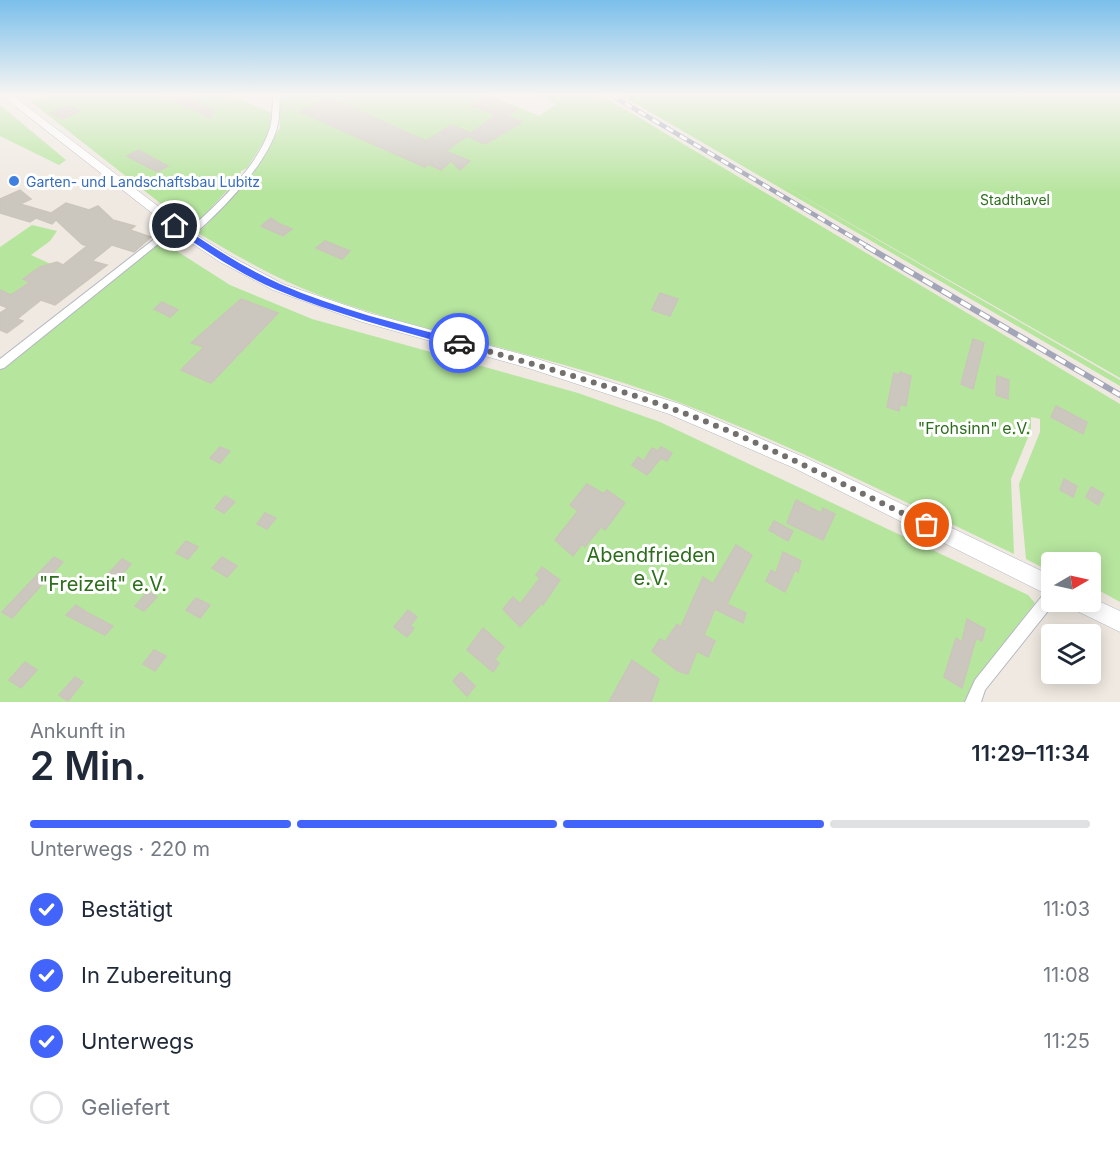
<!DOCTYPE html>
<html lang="de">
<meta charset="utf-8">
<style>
body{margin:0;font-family:Inter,sans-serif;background:#f6f6f7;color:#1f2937;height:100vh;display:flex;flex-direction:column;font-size:22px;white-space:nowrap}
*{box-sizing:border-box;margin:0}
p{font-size:20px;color:#747a83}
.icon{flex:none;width:33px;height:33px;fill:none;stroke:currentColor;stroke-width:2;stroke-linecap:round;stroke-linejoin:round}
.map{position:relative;height:702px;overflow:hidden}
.panel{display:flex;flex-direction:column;background:#fff;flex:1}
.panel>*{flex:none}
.needle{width:39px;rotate:81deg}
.tools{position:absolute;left:1041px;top:552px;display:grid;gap:12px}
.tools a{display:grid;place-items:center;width:60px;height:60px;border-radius:6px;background:#fff;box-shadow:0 3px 15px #0003;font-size:30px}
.pin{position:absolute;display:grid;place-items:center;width:51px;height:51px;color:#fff;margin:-26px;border:3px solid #fff;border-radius:50%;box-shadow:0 2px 6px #0007}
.courier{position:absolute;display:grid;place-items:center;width:60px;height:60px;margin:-30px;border:4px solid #4264fb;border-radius:50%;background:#fff;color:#222;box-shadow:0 2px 8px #0007}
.head em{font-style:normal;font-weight:600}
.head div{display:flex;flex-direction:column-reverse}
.head{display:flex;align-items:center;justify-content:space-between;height:102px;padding:0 30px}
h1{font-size:39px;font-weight:600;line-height:45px}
.bar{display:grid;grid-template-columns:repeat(4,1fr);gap:9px 6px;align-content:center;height:72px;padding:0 30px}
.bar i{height:8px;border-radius:4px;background:#e0e1e3}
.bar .current{background:#4264fb}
.bar p{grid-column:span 4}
ol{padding:0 30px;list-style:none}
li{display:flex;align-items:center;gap:18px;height:66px}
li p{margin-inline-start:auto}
li .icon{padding:6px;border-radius:50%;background:#4264fb;color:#fff;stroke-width:4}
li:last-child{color:#747a83}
li i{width:33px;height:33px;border:3px solid #e0e1e3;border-radius:50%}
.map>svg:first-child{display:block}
.green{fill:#b6e59e}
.building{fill:#cbc7bf;stroke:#cbc5ba;stroke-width:1.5}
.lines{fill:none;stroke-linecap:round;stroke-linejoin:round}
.street-casing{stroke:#b4b7c1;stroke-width:2}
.secondary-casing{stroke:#b4b7c1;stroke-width:1}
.street{fill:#fff;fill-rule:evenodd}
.secondary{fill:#fff;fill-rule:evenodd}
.rail-far1-casing{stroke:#a3a6b8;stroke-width:4.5}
.rail-casing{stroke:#a3a6b8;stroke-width:6}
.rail-far1{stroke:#fff;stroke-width:3;stroke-dasharray:8;stroke-linecap:butt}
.rail{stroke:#fff;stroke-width:4;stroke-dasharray:11;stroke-linecap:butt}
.route{fill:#4264fb}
.done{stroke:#726f6d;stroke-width:6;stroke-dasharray:0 10.8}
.shop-dot{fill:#3f7fe0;stroke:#fff;stroke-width:2}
.labels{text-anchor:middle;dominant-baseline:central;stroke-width:6;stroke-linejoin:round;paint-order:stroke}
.far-shop-label{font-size:14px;fill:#366cbe;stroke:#fff;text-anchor:start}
.far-park-label{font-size:14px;fill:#2c6e1b;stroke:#fff}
.park-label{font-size:16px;fill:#2c6e1b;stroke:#fff}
.near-park-label{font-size:20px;fill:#2c6e1b;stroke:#fff}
</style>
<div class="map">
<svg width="1120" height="702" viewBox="0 0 1120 702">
<rect width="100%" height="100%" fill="#efe9e1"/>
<!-- green -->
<g class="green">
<polygon points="45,95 232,95 271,113 268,135 247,168 241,171 240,177 192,228 30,101"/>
<path d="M 280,95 L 490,95 L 539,116 L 556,104 L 535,95 L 601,95 L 1120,404 L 1120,602 L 1091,586 L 1090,562 L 1052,562 L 1051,572 L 1026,559 L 1019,484 L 1040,432 L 1040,419 L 1031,417 L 1031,430 L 1011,479 L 1014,554 C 886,493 759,428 624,383 C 523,350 418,331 319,295 C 276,279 237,256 198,233 L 218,213 L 248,175 L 255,173 L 251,171 L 280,128 Z"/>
<polygon points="621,95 1120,95 1120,378 764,174 1120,380 1120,386"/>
<polygon points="0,105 66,160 59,165 0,136"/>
<polygon points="32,225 57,231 50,241 31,255 53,265 0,303 0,247"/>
<polygon points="161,241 230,285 312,319 578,393 660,422 1028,595 1035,603 975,681 967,702 0,702 0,368"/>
</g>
<!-- building -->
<g class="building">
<polygon points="164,95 185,95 214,111 210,118"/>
<polygon points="486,96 517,109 507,116 522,122 485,144 467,136 446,151 470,161 460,170 451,161 441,170 428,164 425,167 300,112 328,97 426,141 451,125 471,133 496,115 471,105"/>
<polygon points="69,105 80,111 62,119 49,113"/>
<polygon points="138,150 168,166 157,172 127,156"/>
<polygon points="20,190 31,199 20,204 51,213 66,203 89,210 98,206 113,220 135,226 130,230 151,237 134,252 112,245 92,261 107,265 55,305 41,300 17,319 23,321 7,333 0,330 0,313 8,308 0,305 0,290 11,295 30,282 23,279 40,267 57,262 63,265 87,246 82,244 56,220 52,224 36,218 30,222 0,213 0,199"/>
<polygon points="271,218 280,224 292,229 283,236 261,226"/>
<polygon points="325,241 350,251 342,259 316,248"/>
<polygon points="660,293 678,299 670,316 652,310"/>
<polygon points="241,299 278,313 211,383 181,370 204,347 191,343"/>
<polygon points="162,302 178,310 170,317 154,309"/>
<polygon points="973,339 984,343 973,389 961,384"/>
<polygon points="900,372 911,376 906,406 900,404 899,411 887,407 894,373 899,375"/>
<polygon points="997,376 1009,380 1008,399 996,395"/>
<polygon points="1056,406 1087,422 1083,434 1051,417"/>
<polygon points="220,447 230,451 220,463 210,458"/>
<polygon points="661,447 672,453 667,461 661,458 647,475 632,465 638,457 644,461 652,448 658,451"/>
<polygon points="1064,479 1077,486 1073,497 1060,490"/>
<polygon points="587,484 604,494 607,490 625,503 605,530 601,527 585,547 582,544 573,556 555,540 578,511 570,505"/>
<polygon points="1091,487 1104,494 1098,505 1086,497"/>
<polygon points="225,496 235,502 224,513 215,508"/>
<polygon points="796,500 821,513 823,508 835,514 823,540 787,523"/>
<polygon points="265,513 276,518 267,529 257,524"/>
<polygon points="774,521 793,531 788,541 769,530"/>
<polygon points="186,541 198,547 188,559 176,553"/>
<polygon points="736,545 752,555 727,604 746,613 743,623 715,609 704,635 715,641 708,657 697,651 688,674 678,671 652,651 660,639 665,642 677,624 681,627 703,577 713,584"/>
<polygon points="783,552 801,561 798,572 795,570 785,592 766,581 771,570 776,573"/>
<polygon points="54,557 63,562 28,600 12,618 2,612"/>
<polygon points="222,557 237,566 227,577 212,568"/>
<polygon points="122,559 131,564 119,578 109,573"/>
<polygon points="542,567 560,580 543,605 542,603 520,627 503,609 513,597 520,604 540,578 536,575"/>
<polygon points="148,591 157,597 144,611 135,606"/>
<polygon points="196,598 210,605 200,618 186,610"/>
<polygon points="76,605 88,613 113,626 105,635 66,615"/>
<polygon points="408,610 417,617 410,626 414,628 407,637 394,627"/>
<polygon points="967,619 985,629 982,641 976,638 962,688 944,677 956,638 962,642"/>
<polygon points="483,628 504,647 495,659 499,663 493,672 467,650"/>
<polygon points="154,650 166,656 155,671 143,664"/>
<polygon points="632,660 659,679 651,702 609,702"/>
<polygon points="25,662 37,670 21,688 9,680"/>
<polygon points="461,672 475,686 467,696 453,681"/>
<polygon points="75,677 83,682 68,701 59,695"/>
</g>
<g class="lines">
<!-- street casing -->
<g class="street-casing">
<g id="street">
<path d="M 274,95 L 280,95 C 279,106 280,117 277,128 C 266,166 221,211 191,237 L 185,237 L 185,233 C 215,207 258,167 270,128 C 273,117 272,105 274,95 Z"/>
<polygon points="175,223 179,226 178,228 4,368 0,369 0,359"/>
<polygon points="1052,584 1052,602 1054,602 1052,606 985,690 981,702 965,702 975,680 1042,596 1047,586"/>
</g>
</g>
<!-- secondary casing -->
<g class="secondary-casing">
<g id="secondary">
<polygon points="1,95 12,95 192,232 230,256 283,284 369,313 528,356 680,404 806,458 1052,576 1052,597 794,468 669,414 528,368 362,322 273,290 220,262 184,238"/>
<polygon points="1090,597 1120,611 1120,632 1073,609 1070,602 1090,602"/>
</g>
</g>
<!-- street -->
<use href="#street" class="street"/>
<!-- secondary -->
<use href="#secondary" class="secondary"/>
<!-- rail-far1 casing -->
<g class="rail-far1-casing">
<polyline id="rail-far1" points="611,95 869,247"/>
</g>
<!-- rail casing -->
<g class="rail-casing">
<polyline id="rail" points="866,246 1120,395"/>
</g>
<!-- rail-far1 -->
<use href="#rail-far1" class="rail-far1"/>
<!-- rail -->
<use href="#rail" class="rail"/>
</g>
<!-- sky -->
<linearGradient id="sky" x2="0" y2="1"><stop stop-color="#7abfeb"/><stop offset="0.49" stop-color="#f8f5f2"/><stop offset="1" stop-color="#f8f5f2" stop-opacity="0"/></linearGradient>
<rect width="1120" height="193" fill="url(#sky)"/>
<!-- route -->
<path class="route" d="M 172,224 L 178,224 C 211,246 244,268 280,284 C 337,309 399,324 459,340 L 464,343 L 459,347 C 397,330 334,314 275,289 C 238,273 205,250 172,228 Z"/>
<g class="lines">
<!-- done -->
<path class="done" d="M 459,343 C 531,363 603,384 673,409 C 761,441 843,485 927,525"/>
</g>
<!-- markers -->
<circle class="shop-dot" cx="14" cy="181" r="6"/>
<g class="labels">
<!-- far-shop labels -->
<g class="far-shop-label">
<text x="26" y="181">Garten- und Landschaftsbau Lubitz</text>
</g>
<!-- far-park labels -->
<g class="far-park-label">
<text x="1015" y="199">Stadthavel</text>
</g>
<!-- park labels -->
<g class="park-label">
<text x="974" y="428">"Frohsinn" e.V.</text>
</g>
<!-- near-park labels -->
<g class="near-park-label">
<text x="651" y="555">Abendfrieden<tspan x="651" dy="23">e.V.</tspan></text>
<text x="103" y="584">"Freizeit" e.V.</text>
</g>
</g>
</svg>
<div class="tools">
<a><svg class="needle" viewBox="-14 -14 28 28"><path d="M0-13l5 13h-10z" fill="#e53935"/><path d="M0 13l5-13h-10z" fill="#747a83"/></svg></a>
<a><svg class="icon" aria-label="layers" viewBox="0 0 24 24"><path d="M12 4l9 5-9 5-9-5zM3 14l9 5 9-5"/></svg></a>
</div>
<div class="pin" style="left:927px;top:525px;background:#ea580c"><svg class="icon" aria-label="bag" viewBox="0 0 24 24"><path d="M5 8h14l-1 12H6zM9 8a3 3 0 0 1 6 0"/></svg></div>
<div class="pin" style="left:175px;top:226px;background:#1f2937"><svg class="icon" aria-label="home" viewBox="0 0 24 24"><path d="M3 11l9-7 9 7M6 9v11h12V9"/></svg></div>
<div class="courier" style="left:459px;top:343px"><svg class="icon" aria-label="car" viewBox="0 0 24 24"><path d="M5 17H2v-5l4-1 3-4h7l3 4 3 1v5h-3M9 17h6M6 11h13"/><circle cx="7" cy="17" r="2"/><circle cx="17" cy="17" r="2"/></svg></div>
</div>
<section class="panel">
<div class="head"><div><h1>2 Min.</h1><p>Ankunft in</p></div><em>11:29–11:34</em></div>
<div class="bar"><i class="current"></i><i class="current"></i><i class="current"></i><i></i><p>Unterwegs · 220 m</p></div>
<ol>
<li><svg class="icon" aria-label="check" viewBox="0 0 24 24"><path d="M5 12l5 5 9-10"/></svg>Bestätigt<p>11:03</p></li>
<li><svg class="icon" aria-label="check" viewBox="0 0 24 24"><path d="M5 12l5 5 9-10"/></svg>In Zubereitung<p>11:08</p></li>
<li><svg class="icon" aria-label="check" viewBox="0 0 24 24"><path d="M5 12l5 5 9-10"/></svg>Unterwegs<p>11:25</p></li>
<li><i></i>Geliefert</li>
</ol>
</section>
